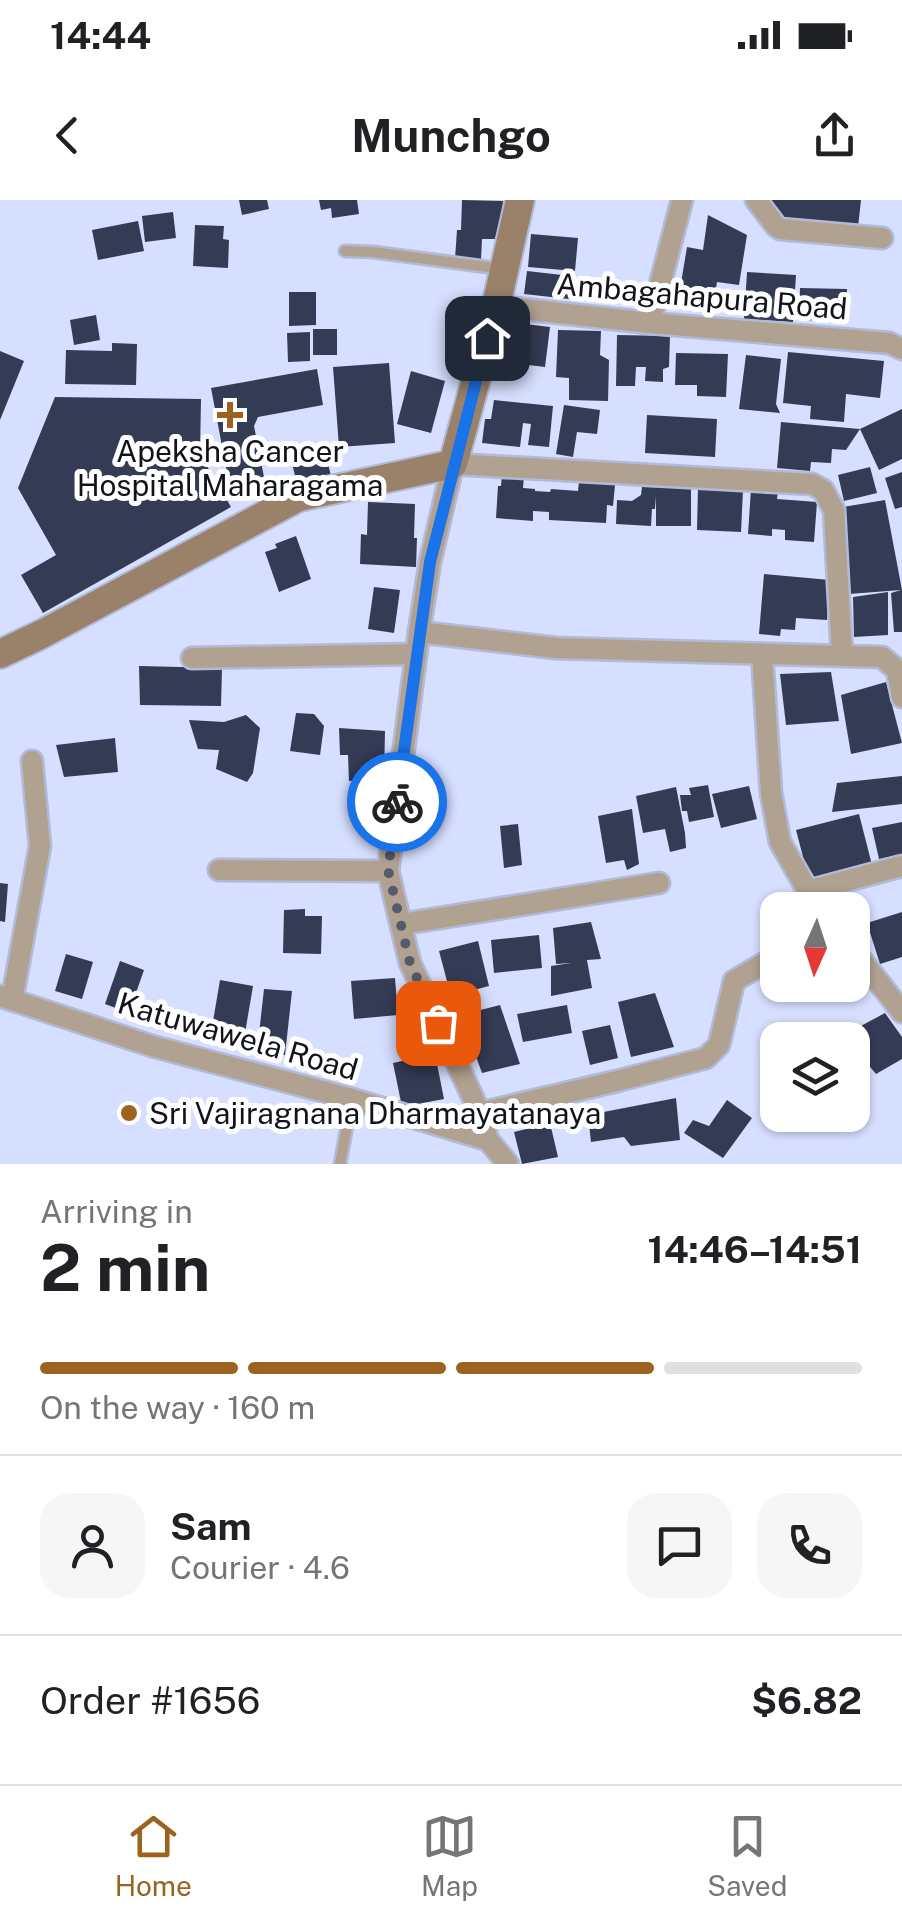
<!DOCTYPE html>
<meta charset="utf-8">
<style>
body{margin:0;font-family:"Public Sans",sans-serif;background:#f6f6f6;color:#202124;height:100vh;display:flex;flex-direction:column;font-size:38px;white-space:nowrap}
*{box-sizing:border-box;margin:0}
p{font-size:32px;color:#757577}
.icon{flex:none;width:55px;height:55px;fill:none;stroke:currentColor;stroke-width:2;stroke-linecap:round;stroke-linejoin:round}
.map{position:relative;height:964px;overflow:hidden}
.sheet{display:flex;flex-direction:column;background:#fff;flex:1}
.sheet>*{flex:none}
.needle{width:65px;rotate:183deg}
.controls{position:absolute;left:760px;top:692px;display:grid;gap:20px}
.controls a{display:grid;place-items:center;width:110px;height:110px;border-radius:20px;background:#fff;box-shadow:0 2px 8px #0004;font-size:50px}
.pin{position:absolute;display:grid;place-items:center;width:85px;height:85px;color:#fff;margin:-42px;border-radius:20px;box-shadow:0 5px 15px #0006}
.courier{position:absolute;display:grid;place-items:center;width:100px;height:100px;margin:-50px;border:8px solid #1a73e8;border-radius:50%;background:#fff;color:#222;box-shadow:0 2px 12px #0007}
.overview em{font-style:normal;font-weight:700}
.overview div{display:flex;flex-direction:column-reverse}
.overview{display:flex;align-items:center;justify-content:space-between;height:170px;padding:0 40px}
h1{font-size:65px;font-weight:700;line-height:75px}
.bar{display:grid;grid-template-columns:repeat(4,1fr);gap:15px 10px;align-content:center;height:120px;padding:0 40px}
.bar i{height:12px;border-radius:8px;background:#e0e0e0}
.bar .on{background:#9b631f}
.bar p{grid-column:span 4}
.line{display:flex;align-items:center;gap:25px;padding:0 40px;border-top:2px solid #e0e0e0}
.line div{flex:1}
.round{display:grid;place-items:center;flex:none;width:105px;height:105px;border-radius:30px;background:#f6f6f6}
.status{display:flex;justify-content:space-between;align-items:center;height:70px;padding:0 50px;background:#fff;direction:ltr}
.status svg{height:28px;fill:currentColor}
header{display:flex;justify-content:space-between;align-items:center;height:130px;padding:0 40px;background:#fff;font-size:45px;font-weight:700}
.tab-bar{display:flex;justify-content:space-around;align-items:center;height:140px;border-top:2px solid #e0e0e0;background:#fff;font-size:28px;color:#757577}
.tab-bar a{display:grid;justify-items:center;gap:5px}
.tab-bar .on{color:#9b631f}
.map>svg:first-child{display:block}
.building{fill:#343b54}
.lines{fill:none;stroke-linecap:round;stroke-linejoin:round}
.lane-casing{stroke:#b2bad6;stroke-width:15}
.street-casing{stroke:#b2bad6;stroke-width:25}
.secondary-casing{stroke:#b2bad6;stroke-width:32}
.lane{stroke:#b1a191;stroke-width:10}
.street{stroke:#b1a191;stroke-width:20}
.secondary{stroke:#9a826a;stroke-width:28}
.done{stroke:#555a6c;stroke-width:10;stroke-dasharray:0 18}
.route{stroke:#1a73e8;stroke-width:12}
.poi-dot{fill:#9b631f;stroke:#fff;stroke-width:4}
.labels{text-anchor:middle;dominant-baseline:central;stroke-width:10;stroke-linejoin:round;paint-order:stroke}
.street-label{font-size:30px;fill:#10131d;stroke:#fff}
.poi-label{font-size:30px;fill:#10131d;stroke:#fff}
</style>
<div class="status"><b>14:44</b><svg viewBox="0 0 49 12"><path d="M0 12V9h3v3zM5 12V6h3v6zM10 12V3h3v9zM15 12V0h3v12zM26 1h20v11H26zM47 4h2v5h-2z"/></svg></div>
<header><svg class="icon" aria-label="back" viewBox="0 0 24 24"><path d="M15 5l-7 7 7 7"/></svg>Munchgo<svg class="icon" aria-label="share" viewBox="0 0 24 24"><path d="M12 15V3M7 8l5-5 5 5M5 13v7h14v-7"/></svg></header>
<div class="map">
<svg width="902" height="964" viewBox="0 0 902 964">
<rect width="100%" height="100%" fill="#d6dfff"/>
<!-- building -->
<g class="building">
<polygon points="239,0 267,0 269,9 242,15"/>
<polygon points="319,0 357,0 359,14 332,18 331,8 321,10"/>
<polygon points="462,0 503,1 501,39 482,39 481,60 455,59 457,30 461,30"/>
<polygon points="765,0 861,0 858,27 817,22 779,28"/>
<polygon points="173,12 176,38 145,42 142,16"/>
<polygon points="708,15 747,35 739,85 717,82 713,107 678,101 687,47 703,50"/>
<polygon points="138,21 144,51 98,60 92,30"/>
<polygon points="195,25 224,26 223,39 229,40 228,68 193,66"/>
<polygon points="531,34 578,38 575,71 528,67"/>
<polygon points="527,71 571,76 569,99 524,94"/>
<polygon points="747,72 796,75 793,122 744,119"/>
<polygon points="800,88 847,89 846,121 799,120"/>
<polygon points="289,92 316,92 316,125 289,126"/>
<polygon points="96,115 100,140 74,145 70,120"/>
<polygon points="509,122 550,127 545,167 505,162"/>
<rect x="313" y="129" width="24" height="26"/>
<polygon points="558,130 601,131 600,155 609,160 608,201 569,200 569,178 556,177"/>
<polygon points="310,132 310,161 288,162 287,133"/>
<polygon points="617,135 670,136 669,167 663,169 663,182 645,181 646,167 636,167 635,186 616,186"/>
<polygon points="112,143 137,144 136,185 65,184 66,150 112,151"/>
<polygon points="0,151 24,161 0,220"/>
<polygon points="788,152 884,161 880,198 846,194 844,222 810,219 811,206 783,203"/>
<polygon points="676,153 728,154 726,197 697,196 697,185 675,185"/>
<polygon points="746,155 781,159 776,204 780,213 739,209"/>
<polygon points="389,163 395,243 339,247 333,167"/>
<polygon points="317,169 323,205 258,217 254,226 264,277 229,283 211,188"/>
<polygon points="411,171 445,181 431,233 397,224"/>
<polygon points="55,197 201,199 200,254 231,307 43,413 21,375 56,355 18,288"/>
<polygon points="494,200 553,206 549,247 528,245 531,224 523,223 520,247 482,243 485,219 491,219"/>
<polygon points="564,205 600,210 597,234 577,232 573,257 556,254"/>
<polygon points="902,209 902,259 879,270 860,229"/>
<polygon points="647,215 717,219 715,257 645,253"/>
<polygon points="781,222 860,229 846,250 832,249 831,263 811,262 810,271 777,268"/>
<polygon points="326,255 331,276 297,284 292,263"/>
<polygon points="870,267 877,293 844,301 838,275"/>
<polygon points="902,272 902,307 895,309 885,278"/>
<polygon points="502,274 524,276 523,288 535,289 535,291 550,292 551,289 578,291 579,282 615,285 613,306 607,305 606,323 549,320 549,312 533,311 533,321 496,318 498,286 501,286"/>
<polygon points="642,287 691,288 691,326 656,326 656,296 655,309 652,309 651,326 616,324 617,300 632,301 641,295"/>
<polygon points="698,288 743,290 741,332 697,330"/>
<polygon points="751,289 778,291 777,299 817,302 814,342 785,340 785,330 772,329 772,336 748,334"/>
<polygon points="885,300 902,390 902,432 894,432 891,393 901,390 849,394 845,353 837,308"/>
<polygon points="368,302 415,304 414,338 417,338 416,367 360,364 361,334 367,335"/>
<polygon points="296,336 311,379 279,392 265,352 277,348 275,344"/>
<polygon points="764,374 830,380 827,420 796,418 795,430 781,429 780,436 759,434"/>
<polygon points="374,387 400,390 394,433 368,429"/>
<polygon points="888,392 888,435 854,437 853,397"/>
<polygon points="139,466 222,468 221,506 140,505"/>
<polygon points="831,472 839,521 786,525 780,474"/>
<polygon points="886,482 902,543 851,554 841,495"/>
<polygon points="296,513 314,514 324,526 320,555 290,551"/>
<polygon points="246,515 260,528 253,573 247,582 216,569 219,550 198,549 189,520 224,522"/>
<polygon points="339,528 385,531 384,578 349,581 348,555 340,555"/>
<polygon points="115,538 118,572 64,577 56,545"/>
<polygon points="902,576 902,604 832,612 837,583"/>
<polygon points="708,585 714,617 689,622 687,611 682,611 680,595 691,595 689,588"/>
<polygon points="749,586 757,619 721,628 712,594"/>
<polygon points="676,587 685,633 686,648 670,652 665,629 643,633 636,596"/>
<polygon points="632,609 639,664 627,670 624,660 606,663 598,616"/>
<polygon points="859,614 872,665 809,680 796,630"/>
<polygon points="902,622 902,654 879,659 872,628"/>
<polygon points="518,624 522,665 504,668 500,626"/>
<polygon points="0,683 8,684 5,722 0,721"/>
<polygon points="305,709 305,716 322,716 321,754 283,753 284,710"/>
<polygon points="902,712 902,757 880,764 867,723"/>
<polygon points="591,722 601,759 587,760 592,788 551,796 551,766 571,763 556,764 553,728"/>
<polygon points="539,735 542,768 494,773 491,740"/>
<polygon points="478,741 489,786 451,796 439,751"/>
<polygon points="66,754 93,762 82,799 55,791"/>
<polygon points="120,761 144,770 129,813 105,804"/>
<polygon points="395,778 398,815 354,819 351,781"/>
<polygon points="220,780 253,786 243,845 210,839"/>
<polygon points="264,789 292,791 285,855 257,852"/>
<polygon points="655,793 674,847 631,857 618,802"/>
<polygon points="500,805 520,864 482,873 461,815"/>
<polygon points="567,805 572,833 523,842 517,814"/>
<polygon points="885,813 902,837 902,859 876,874 852,845 852,840 848,840 844,835"/>
<polygon points="610,825 618,858 590,865 582,831"/>
<polygon points="435,854 444,899 402,907 393,863"/>
<polygon points="676,898 680,940 631,946 624,937 591,942 588,915"/>
<polygon points="727,900 752,918 723,958 684,933 693,920 709,926"/>
<polygon points="550,923 558,957 522,964 514,932"/>
</g>
<g class="lines">
<!-- lane casing -->
<g class="lane-casing">
<g id="lane">
<polyline points="345,51 373,52 503,69"/>
<polyline points="340,964 352,899"/>
</g>
</g>
<!-- street casing -->
<g class="street-casing">
<g id="street">
<polyline points="756,0 776,26 780,29 882,38"/>
<polyline points="496,106 650,123 889,143 902,149"/>
<polyline points="650,123 682,0"/>
<polyline points="419,432 556,448 882,457 897,470 902,497"/>
<polyline points="762,454 771,593 780,642 808,691 822,710"/>
<polyline points="192,458 416,454"/>
<polyline points="219,670 388,671"/>
<polyline points="808,691 902,666"/>
<polyline points="402,724 659,683"/>
<polyline points="852,748 902,812"/>
<polyline points="0,796 152,846 352,899 488,940 508,964"/>
<polyline points="12,800 40,646 32,561"/>
<polyline points="480,913 617,881 706,858 719,845 734,781 778,755"/>
<polyline points="488,940 480,913 410,763 388,671 419,432 430,362 453,264 812,284 823,290 834,310 842,455"/>
</g>
</g>
<!-- secondary casing -->
<g class="secondary-casing">
<polyline id="secondary" points="0,454 42,434 299,297 453,264 496,106 520,0"/>
</g>
<!-- lane -->
<use href="#lane" class="lane"/>
<!-- street -->
<use href="#street" class="street"/>
<!-- secondary -->
<use href="#secondary" class="secondary"/>
</g>
<g class="lines">
<!-- done -->
<polyline class="done" points="397,602 388,670 410,763 438,823"/>
<!-- route -->
<polyline class="route" points="397,602 430,362 487,138"/>
</g>
<!-- markers -->
<g class="poi-dot">
<path d="M225 200h10v10h10v10h-10v10h-10v-10h-10v-10h10z"/>
<circle cx="129" cy="913" r="10"/>
</g>
<g class="labels">
<!-- street labels -->
<g class="street-label">
<text transform="translate(702 96) rotate(5)">Ambagahapura Road</text>
<text transform="translate(238 836) rotate(16)">Katuwawela Road</text>
</g>
<!-- poi labels -->
<g class="poi-label">
<text x="230" y="251">Apeksha Cancer<tspan x="230" dy="34">Hospital Maharagama</tspan></text>
<text x="149" y="913" text-anchor="start">Sri Vajiragnana Dharmayatanaya</text>
</g>
</g>
</svg>
<div class="controls">
<a><svg class="needle" viewBox="-14 -14 28 28"><path d="M0-13l5 13h-10z" fill="#e53935"/><path d="M0 13l5-13h-10z" fill="#757577"/></svg></a>
<a><svg class="icon" aria-label="layers" viewBox="0 0 24 24"><path d="M12 4l9 5-9 5-9-5zM3 14l9 5 9-5"/></svg></a>
</div>
<div class="pin" style="left:438px;top:823px;background:#ea580c"><svg class="icon" aria-label="bag" viewBox="0 0 24 24"><path d="M5 8h14l-1 12H6zM9 8a3 3 0 0 1 6 0"/></svg></div>
<div class="pin" style="left:487px;top:138px;background:#1f2937"><svg class="icon" aria-label="home" viewBox="0 0 24 24"><path d="M3 11l9-7 9 7M6 9v11h12V9"/></svg></div>
<div class="courier" style="left:397px;top:602px"><svg class="icon" aria-label="bike" viewBox="0 0 24 24"><circle cx="6" cy="16" r="4"/><circle cx="18" cy="16" r="4"/><path d="M6 16l4-8h5l3 8M10 8l3 8H6M13 5h3"/></svg></div>
</div>
<section class="sheet">
<div class="overview"><div><h1>2 min</h1><p>Arriving in</p></div><em>14:46–14:51</em></div>
<div class="bar"><i class="on"></i><i class="on"></i><i class="on"></i><i></i><p>On the way · 160 m</p></div>
<div class="line" style="height:180px"><a class="round"><svg class="icon" aria-label="person" viewBox="0 0 24 24"><circle cx="12" cy="8" r="4"/><path d="M4 21q1-7 8-7t8 7"/></svg></a><div><b>Sam</b><p>Courier · 4.6</p></div><a class="round"><svg class="icon" aria-label="chat" viewBox="0 0 24 24"><path d="M4 5h16v11H9l-5 4z"/></svg></a><a class="round"><svg class="icon" aria-label="phone" viewBox="0 0 24 24"><path d="M5 4h4l2 5-3 2q2 4 5 5l2-3 5 2v4C11 20 4 13 5 4z"/></svg></a></div>
<div class="line" style="height:130px"><div>Order #1656</div><b>$6.82</b></div>
</section>
<nav class="tab-bar">
<a class="on"><svg class="icon" aria-label="home" viewBox="0 0 24 24"><path d="M3 11l9-7 9 7M6 9v11h12V9"/></svg>Home</a>
<a><svg class="icon" aria-label="map" viewBox="0 0 24 24"><path d="M3 6l6-2 6 2 6-2v14l-6 2-6-2-6 2zM9 4v14M15 6v14"/></svg>Map</a>
<a><svg class="icon" aria-label="saved" viewBox="0 0 24 24"><path d="M7 4h10v16l-5-4-5 4z"/></svg>Saved</a>
</nav>
